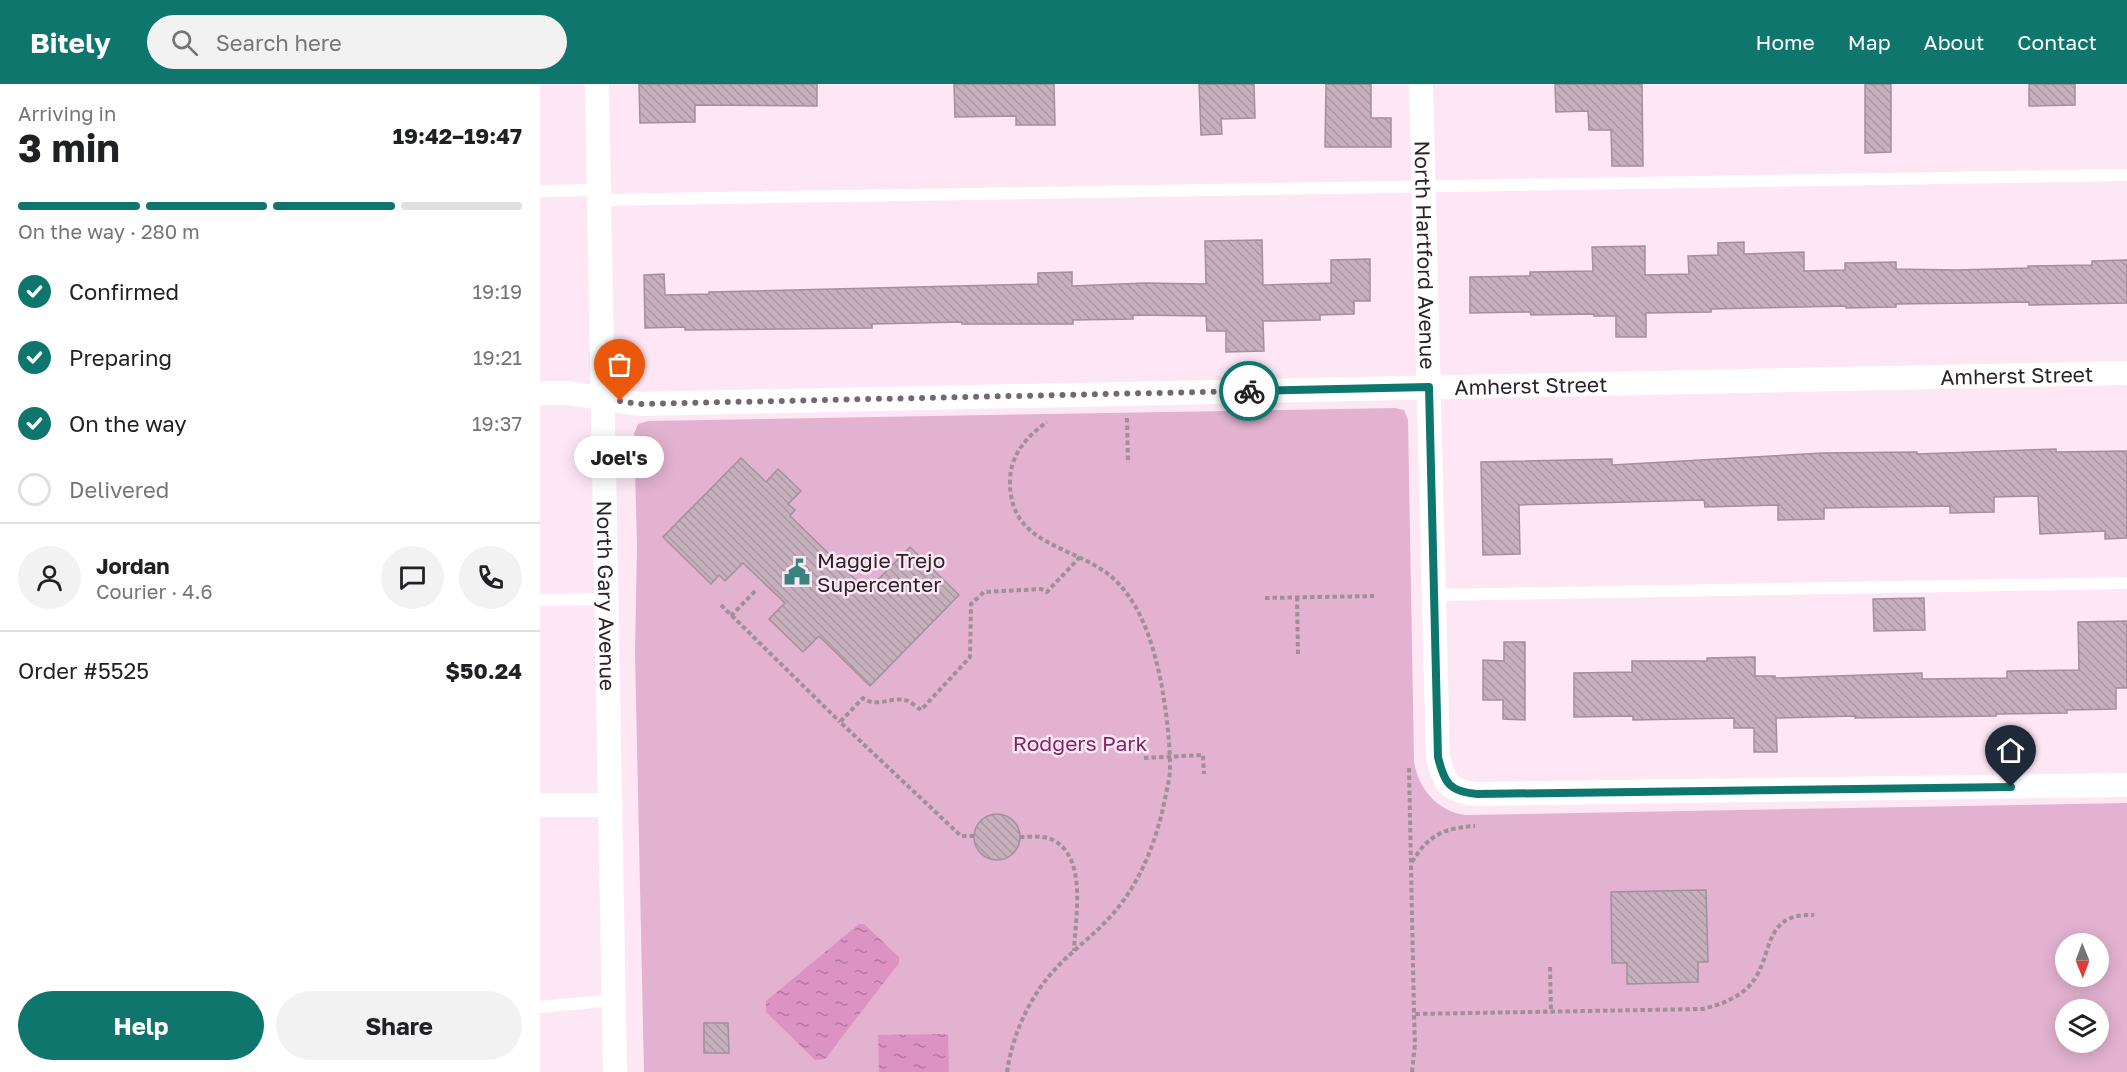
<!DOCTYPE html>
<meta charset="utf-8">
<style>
body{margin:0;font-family:"Golos Text",sans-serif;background:#f2f2f2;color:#202124;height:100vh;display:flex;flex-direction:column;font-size:22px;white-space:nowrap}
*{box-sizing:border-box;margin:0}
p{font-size:20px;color:#757577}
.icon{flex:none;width:33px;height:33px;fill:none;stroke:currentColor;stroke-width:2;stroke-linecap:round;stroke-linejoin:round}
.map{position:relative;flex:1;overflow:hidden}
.panel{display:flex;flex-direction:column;background:#fff;width:540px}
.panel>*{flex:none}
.needle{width:39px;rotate:179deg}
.tools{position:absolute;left:1515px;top:849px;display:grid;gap:12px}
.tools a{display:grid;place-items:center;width:54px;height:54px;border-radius:50%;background:#fff;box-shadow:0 3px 15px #0003;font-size:30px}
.pin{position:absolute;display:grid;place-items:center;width:51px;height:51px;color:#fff;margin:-62px -26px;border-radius:50% 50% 50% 0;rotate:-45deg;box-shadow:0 0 6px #0007}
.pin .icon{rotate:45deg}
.courier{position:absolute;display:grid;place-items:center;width:60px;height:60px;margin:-30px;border:4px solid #0f766e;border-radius:50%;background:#fff;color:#222;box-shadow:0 2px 8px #0007}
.bubble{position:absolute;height:42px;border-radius:21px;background:#fff;box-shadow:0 3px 15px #0003;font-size:20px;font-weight:700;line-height:42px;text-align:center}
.headline em{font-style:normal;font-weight:700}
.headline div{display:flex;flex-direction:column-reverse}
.headline{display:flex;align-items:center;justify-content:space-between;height:102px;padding:0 18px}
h1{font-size:39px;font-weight:700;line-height:45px}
.bar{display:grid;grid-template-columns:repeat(4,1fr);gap:9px 6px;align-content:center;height:72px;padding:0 18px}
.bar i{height:8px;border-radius:4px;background:#e0e0e0}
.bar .on{background:#0f766e}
.bar p{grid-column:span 4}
.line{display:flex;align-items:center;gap:15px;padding:0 18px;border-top:2px solid #e0e0e0}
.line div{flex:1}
.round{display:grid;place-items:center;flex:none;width:63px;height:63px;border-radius:32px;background:#f2f2f2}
ol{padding:0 18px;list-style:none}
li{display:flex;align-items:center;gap:18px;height:66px}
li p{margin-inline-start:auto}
li .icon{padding:6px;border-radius:50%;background:#0f766e;color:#fff;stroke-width:4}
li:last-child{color:#757577}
li i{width:33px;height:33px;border:3px solid #e0e0e0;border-radius:50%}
.button{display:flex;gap:12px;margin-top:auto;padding:12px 18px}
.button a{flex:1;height:69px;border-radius:36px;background:#0f766e;color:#fff;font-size:24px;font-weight:700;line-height:69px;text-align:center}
.button a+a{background:#f2f2f2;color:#202124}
header{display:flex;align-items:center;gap:36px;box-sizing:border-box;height:84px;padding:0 30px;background:#0f766e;color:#fff}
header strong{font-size:28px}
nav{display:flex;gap:33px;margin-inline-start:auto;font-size:21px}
.search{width:420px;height:54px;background:#f2f2f2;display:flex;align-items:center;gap:15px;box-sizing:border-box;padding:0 21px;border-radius:33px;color:#757577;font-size:22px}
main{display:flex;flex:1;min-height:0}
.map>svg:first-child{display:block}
.park{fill:#e2b2d0;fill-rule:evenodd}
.water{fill:url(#water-ripples)}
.building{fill:url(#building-back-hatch);stroke:#a48f9c;stroke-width:1.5}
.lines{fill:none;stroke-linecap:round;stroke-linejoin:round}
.path{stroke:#9e8f99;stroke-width:4;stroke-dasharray:4.5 3;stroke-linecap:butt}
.service{stroke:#fff;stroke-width:12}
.minor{stroke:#fff;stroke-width:24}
.done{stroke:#746870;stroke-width:6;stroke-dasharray:0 10.8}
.route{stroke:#0f766e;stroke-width:8}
.labels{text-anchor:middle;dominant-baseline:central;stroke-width:5;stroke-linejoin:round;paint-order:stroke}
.street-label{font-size:21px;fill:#2b2328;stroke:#fde7f5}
.poi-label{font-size:21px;fill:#2b2328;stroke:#fde7f5;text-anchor:start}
.park-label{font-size:21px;fill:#7f2867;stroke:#fde7f5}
</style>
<header>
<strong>Bitely</strong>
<div class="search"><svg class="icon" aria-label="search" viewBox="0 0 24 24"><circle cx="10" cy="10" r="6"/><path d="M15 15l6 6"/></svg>Search here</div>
<nav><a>Home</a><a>Map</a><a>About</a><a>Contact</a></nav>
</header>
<main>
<section class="panel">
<div class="headline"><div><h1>3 min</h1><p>Arriving in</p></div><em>19:42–19:47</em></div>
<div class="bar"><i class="on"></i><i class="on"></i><i class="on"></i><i></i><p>On the way · 280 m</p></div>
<ol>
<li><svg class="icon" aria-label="check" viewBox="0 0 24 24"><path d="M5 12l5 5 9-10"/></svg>Confirmed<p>19:19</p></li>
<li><svg class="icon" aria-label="check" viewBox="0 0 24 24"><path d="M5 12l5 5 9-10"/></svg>Preparing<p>19:21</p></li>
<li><svg class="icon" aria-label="check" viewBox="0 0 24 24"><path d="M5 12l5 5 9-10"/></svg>On the way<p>19:37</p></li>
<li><i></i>Delivered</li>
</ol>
<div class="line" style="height:108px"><a class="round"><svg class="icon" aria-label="person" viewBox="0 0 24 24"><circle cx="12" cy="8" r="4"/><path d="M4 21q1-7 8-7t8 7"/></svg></a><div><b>Jordan</b><p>Courier · 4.6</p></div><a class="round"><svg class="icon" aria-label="chat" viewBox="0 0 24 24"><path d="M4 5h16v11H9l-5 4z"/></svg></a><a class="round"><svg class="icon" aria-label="phone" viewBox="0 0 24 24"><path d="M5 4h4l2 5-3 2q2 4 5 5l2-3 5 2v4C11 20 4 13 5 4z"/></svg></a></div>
<div class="line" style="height:78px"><div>Order #5525</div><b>$50.24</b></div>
<div class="button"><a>Help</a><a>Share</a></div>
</section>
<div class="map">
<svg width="1587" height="988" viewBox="0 0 1587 988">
<defs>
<pattern id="water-ripples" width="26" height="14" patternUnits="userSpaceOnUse" patternTransform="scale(1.5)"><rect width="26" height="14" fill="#dd92c4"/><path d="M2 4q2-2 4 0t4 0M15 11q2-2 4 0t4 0" fill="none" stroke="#b3779f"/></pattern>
<pattern id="building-back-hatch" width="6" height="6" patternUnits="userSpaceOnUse" patternTransform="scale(1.5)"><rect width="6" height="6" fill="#c6b0bd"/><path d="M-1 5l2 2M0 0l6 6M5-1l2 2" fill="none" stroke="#aa97a2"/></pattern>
</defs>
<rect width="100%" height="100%" fill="#fde7f5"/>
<!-- park -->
<path class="park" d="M 855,324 L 864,326 L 868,336 L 874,677 C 878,704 897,727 925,731 L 1587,719 L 1587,988 L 104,988 L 95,569 L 97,461 L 94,350 L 98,340 L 108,337 ZM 1526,860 L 1558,860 L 1558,892 L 1526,892 ZM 1526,926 L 1558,926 L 1558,958 L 1526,958 Z"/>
<!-- water -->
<g class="water">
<polygon points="319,840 324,840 359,873 359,879 285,975 275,976 226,928 226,917"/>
<polygon points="408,950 409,988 339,988 338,951"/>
</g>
<!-- building -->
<g class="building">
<polygon points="99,0 277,0 277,22 155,21 155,38 100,39"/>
<polygon points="414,0 514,0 515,41 476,41 476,32 415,33"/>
<polygon points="659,0 714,0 715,34 681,35 682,50 661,51"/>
<polygon points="786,0 831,0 831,34 851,34 851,63 785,63"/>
<polygon points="1015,0 1102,0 1103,82 1072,82 1071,46 1049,46 1048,27 1016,28"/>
<polygon points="1325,0 1351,0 1351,68 1325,69"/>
<polygon points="1489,0 1535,0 1535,21 1489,22"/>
<polygon points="722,156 723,201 791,199 791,176 830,175 830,217 814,217 814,230 780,231 780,236 723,237 724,267 686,268 686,247 667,247 666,232 593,231 593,235 533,236 533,240 422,240 422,238 332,240 332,244 145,246 145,243 105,244 104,191 124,190 125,211 169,210 169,208 498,200 498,189 532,188 532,202 605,199 666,200 665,157"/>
<polygon points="1204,158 1204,170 1264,168 1264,187 1305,186 1305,179 1356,178 1356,185 1417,186 1488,184 1488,182 1552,181 1552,177 1587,176 1587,219 1489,221 1489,218 1433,219 1356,220 1356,223 1306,224 1306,222 1171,225 1171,228 1106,229 1106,253 1076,253 1076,232 1054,232 1054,230 991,231 990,228 930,229 930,193 990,192 990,188 1053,187 1052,163 1105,162 1105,191 1149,190 1148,172 1178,171 1178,159"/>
<polygon points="1516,365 1516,368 1587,367 1587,454 1565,455 1565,447 1500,450 1498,412 1454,413 1454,428 1410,429 1410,422 1284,424 1284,435 1238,436 1238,421 1165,423 1164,416 979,421 980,470 943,471 941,378 1072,375 1072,381 1283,369 1377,368 1377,370"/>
<polygon points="201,374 226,398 238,385 261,407 248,420 255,426 250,432 327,507 370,463 419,511 330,602 279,552 263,568 229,535 245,519 203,479 185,497 179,491 171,500 123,453"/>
<polygon points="1384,514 1385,546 1334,547 1333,515"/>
<polygon points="1587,537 1587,604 1576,604 1576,625 1527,626 1527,629 1456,630 1456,632 1315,634 1315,632 1236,634 1237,668 1214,668 1214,644 1194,644 1194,634 1093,636 1093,632 1034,633 1034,589 1092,588 1092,577 1167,577 1167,574 1215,573 1215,592 1235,592 1235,594 1382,589 1382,595 1467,594 1467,587 1539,586 1538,538"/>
<polygon points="964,558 985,558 985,636 963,635 963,616 943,616 943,576 964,577"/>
<circle cx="457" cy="753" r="23"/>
<polygon points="1166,806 1168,878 1158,878 1158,898 1087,900 1087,879 1072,879 1071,808"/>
<polygon points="164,939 188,939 189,969 164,969"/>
</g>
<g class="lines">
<!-- path -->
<g class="path">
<polyline points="587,334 588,378"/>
<polyline points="757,513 758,570"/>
<polyline points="725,514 834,512"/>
<polyline points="181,521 300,638"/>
<polyline points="191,532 215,507"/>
<polyline points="604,674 663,671 664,690"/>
<path d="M 869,684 L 874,930 L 1163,925 C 1178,921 1193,916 1205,906 C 1237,878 1217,829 1274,831"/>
<path d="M 434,752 L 421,752 L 300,638 L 323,614 C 338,625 352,611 368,617 C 372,619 377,623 381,626 L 430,573 L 431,520 L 444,508 L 501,505 L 507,508 L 540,473"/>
<path d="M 480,753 C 491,753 504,751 513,756 C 548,774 535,834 534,867"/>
<path d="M 872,778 C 888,751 904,744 935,742"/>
<polyline points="1010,883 1011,928"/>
<path d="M 467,988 C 473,948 491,909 520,880 C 536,864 555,850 570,833 C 600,800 616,759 625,715 C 627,705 630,694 630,684 C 630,655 626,626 621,598 C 614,564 603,525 578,499 C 541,460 469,466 470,397 C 470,371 487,352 507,338"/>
<polyline points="872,988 875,960 874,930"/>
</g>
<!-- service -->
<g class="service">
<polyline points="0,107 59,106"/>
<polyline points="59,116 1587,91"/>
<polyline points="894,511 1587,499"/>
<polyline points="0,516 67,515"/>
<polyline points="0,923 74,916"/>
</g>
<!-- minor -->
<g class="minor">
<path id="s1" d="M 57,0 L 75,988"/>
<path id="s2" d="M 881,0 L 898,673 C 904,698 909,708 937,710 L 1587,701"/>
<path id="s3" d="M 0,309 L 29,309 L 98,320 L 1587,289"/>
<polyline points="0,721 71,721"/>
</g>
</g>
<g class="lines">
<!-- done -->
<polyline class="done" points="80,317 98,320 709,307"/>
<!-- route -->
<path class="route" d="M 709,307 L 889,303 L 898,673 C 904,698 909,708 937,710 L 1471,703"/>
</g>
<!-- icons -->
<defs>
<g id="civic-bare" transform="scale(2.07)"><path d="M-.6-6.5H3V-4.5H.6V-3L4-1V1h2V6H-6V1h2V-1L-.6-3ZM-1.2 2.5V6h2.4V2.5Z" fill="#3a827e" stroke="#fde7f5" stroke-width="2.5" paint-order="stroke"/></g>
</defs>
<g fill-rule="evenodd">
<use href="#civic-bare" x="257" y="488"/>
</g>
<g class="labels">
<!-- street labels -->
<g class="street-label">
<text stroke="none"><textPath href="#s2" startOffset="171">North Hartford Avenue</textPath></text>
<text stroke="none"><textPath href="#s3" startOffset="1478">Amherst Street</textPath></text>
<text stroke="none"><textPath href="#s3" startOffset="992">Amherst Street</textPath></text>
<text stroke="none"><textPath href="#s1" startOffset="512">North Gary Avenue</textPath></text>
</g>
<!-- poi labels -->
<g class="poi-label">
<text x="277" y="476">Maggie Trejo<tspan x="277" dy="24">Supercenter</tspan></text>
</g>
<!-- park labels -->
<g class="park-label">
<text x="540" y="659">Rodgers Park</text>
</g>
</g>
</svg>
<div class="tools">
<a><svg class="needle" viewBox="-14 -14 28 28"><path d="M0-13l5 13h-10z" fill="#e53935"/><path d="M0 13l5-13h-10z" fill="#757577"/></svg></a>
<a><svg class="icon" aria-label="layers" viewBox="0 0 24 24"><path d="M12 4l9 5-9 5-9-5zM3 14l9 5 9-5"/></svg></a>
</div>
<div class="pin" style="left:80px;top:317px;background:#ea580c"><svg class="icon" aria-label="bag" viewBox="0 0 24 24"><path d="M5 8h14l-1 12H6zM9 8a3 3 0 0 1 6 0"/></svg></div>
<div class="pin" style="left:1471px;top:703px;background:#1f2937"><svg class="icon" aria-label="home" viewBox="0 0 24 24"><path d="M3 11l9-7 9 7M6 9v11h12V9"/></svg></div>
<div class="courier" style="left:709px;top:307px"><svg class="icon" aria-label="bike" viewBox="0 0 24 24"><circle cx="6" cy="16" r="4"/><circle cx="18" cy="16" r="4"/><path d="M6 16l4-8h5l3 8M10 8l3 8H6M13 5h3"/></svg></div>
<div class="bubble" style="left:34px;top:352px;width:90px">Joel's</div>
</div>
</main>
